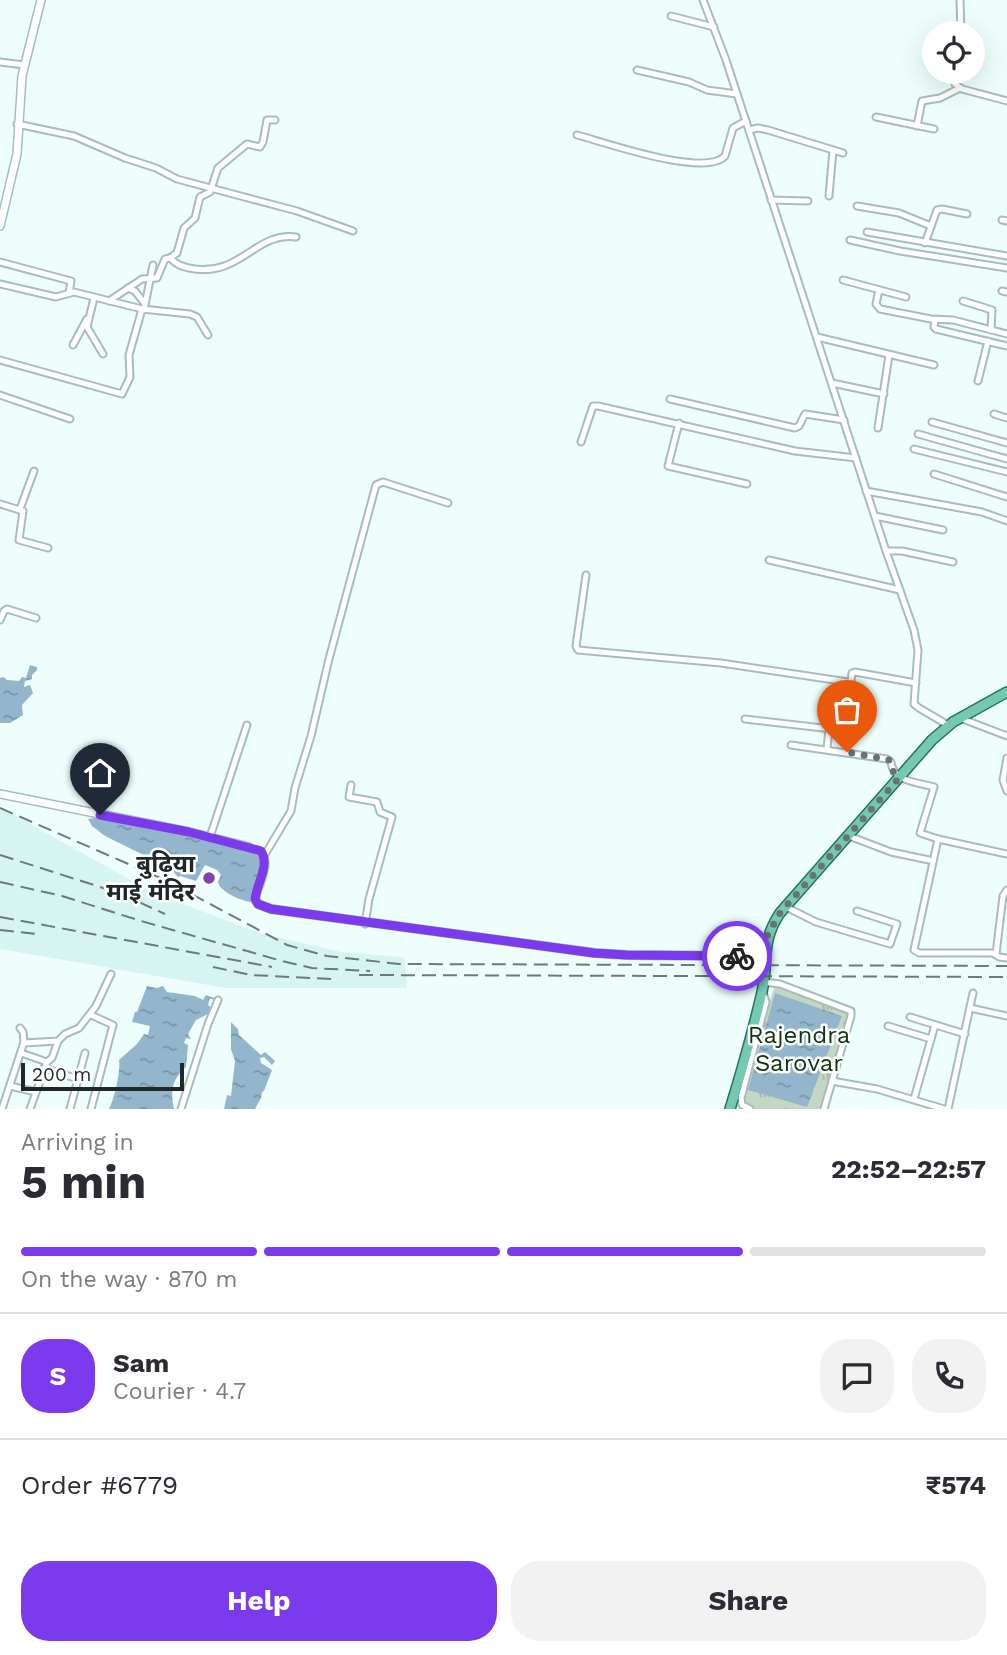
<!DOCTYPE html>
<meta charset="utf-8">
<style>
body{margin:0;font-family:"Work Sans","Noto Sans Devanagari",sans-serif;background:#f2f2f3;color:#2b2b33;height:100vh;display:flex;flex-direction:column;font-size:26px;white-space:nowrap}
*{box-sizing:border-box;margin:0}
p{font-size:23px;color:#7c7c81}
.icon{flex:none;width:38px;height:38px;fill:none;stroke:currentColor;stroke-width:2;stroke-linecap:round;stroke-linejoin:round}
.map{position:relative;height:1109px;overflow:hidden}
.sheet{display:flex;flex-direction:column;background:#fff;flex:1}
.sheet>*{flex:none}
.controls{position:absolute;left:922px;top:21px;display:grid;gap:14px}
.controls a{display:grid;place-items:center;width:63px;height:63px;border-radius:50%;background:#fff;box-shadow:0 7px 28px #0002;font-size:35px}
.scale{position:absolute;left:21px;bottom:18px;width:163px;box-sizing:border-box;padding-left:7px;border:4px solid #202827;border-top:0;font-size:19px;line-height:24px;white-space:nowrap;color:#202827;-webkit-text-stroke:5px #fff;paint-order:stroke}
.pin{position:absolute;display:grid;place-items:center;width:60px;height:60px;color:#fff;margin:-72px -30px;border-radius:50% 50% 50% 0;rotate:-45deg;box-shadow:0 0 7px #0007}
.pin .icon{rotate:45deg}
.courier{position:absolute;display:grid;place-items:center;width:70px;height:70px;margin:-35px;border:5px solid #7c3aed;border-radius:50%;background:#fff;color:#222;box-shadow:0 2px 9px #0007}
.summary em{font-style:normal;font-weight:700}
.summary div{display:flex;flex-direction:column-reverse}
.summary{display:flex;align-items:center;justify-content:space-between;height:119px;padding:0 21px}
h1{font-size:46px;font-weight:700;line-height:52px}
.bar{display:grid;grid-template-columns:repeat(4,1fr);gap:10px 7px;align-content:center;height:84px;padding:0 21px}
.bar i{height:9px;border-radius:5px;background:#e1e1e2}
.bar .selected{background:#7c3aed}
.bar p{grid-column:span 4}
.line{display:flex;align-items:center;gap:18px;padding:0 21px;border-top:2px solid #e1e1e2}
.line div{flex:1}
.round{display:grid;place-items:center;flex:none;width:74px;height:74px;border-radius:28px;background:#f2f2f3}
.primary-button{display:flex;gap:14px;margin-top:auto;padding:14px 21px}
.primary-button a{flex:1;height:80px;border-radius:28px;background:#7c3aed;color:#fff;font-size:28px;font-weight:700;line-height:80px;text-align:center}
.primary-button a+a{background:#f2f2f3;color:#2b2b33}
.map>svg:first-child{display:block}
.built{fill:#d6f5f2}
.grass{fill:url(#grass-tufts)}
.water{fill:url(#water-ripples)}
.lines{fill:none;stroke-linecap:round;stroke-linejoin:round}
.minor-casing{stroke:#a8bdbb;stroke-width:9}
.tertiary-casing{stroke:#a8bdbb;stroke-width:10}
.primary-casing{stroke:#1c785d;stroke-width:12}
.minor{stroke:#fff;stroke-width:5}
.tertiary{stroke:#fff;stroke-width:7}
.primary{stroke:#76c8af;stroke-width:9}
.rail{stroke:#6e7978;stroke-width:2;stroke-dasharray:14 7;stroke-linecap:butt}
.done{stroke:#687372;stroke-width:7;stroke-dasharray:0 12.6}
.route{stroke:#7c3aed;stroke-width:9}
.poi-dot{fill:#7f41b6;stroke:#fff;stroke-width:2.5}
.labels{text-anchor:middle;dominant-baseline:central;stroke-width:5;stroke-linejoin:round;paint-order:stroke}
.poi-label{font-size:24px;font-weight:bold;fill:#202827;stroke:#fff;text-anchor:end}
.park-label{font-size:24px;fill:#0e360f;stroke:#fff}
</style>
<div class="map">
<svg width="1007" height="1109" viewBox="0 0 1007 1109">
<defs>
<pattern id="grass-tufts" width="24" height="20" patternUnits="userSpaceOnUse" patternTransform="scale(1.75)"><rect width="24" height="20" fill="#c4d7c3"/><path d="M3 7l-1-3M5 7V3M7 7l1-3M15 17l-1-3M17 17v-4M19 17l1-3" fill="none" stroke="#a8b9a8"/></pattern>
<pattern id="water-ripples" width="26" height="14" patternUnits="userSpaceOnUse" patternTransform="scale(1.75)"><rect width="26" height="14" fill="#94b6cc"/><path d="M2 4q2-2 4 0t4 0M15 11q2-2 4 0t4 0" fill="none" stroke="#7894a6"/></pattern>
</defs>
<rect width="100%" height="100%" fill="#edfefc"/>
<!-- built -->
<polygon class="built" points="0,807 152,892 259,933 341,952 404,957 407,988 226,988 0,949"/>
<!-- grass -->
<polygon class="grass" points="775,984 853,1011 824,1109 753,1109 747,1107 741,1100"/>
<!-- water -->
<g class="water">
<polygon points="30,665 37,667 37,670 32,675 32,679 25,681 24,687 30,685 33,693 22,705 23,715 10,723 0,723 0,678 4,677 7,680 19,681 22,677 26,678"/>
<path d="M 102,817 L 151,826 L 258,851 L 263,858 L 252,899 L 250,902 C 240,900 220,892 218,882 L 221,875 L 217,870 L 205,865 L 196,881 L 180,876 L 178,877 L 170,868 L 105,836 L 92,826 L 88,819 Z"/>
<path d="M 147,986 L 157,988 L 163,986 L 167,992 L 195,996 L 203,1000 L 206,995 L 216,999 L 214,1007 L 214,1000 L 210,998 L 208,1005 L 212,1008 L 212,1012 L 196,1020 L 188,1034 L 191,1039 L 186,1038 L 184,1043 L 188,1045 L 186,1067 C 172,1079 170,1091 174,1109 L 109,1109 C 114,1100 121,1071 119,1060 L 137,1044 L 144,1034 L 148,1035 L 150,1026 L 132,1022 L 135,1012 L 137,1012 Z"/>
<polygon points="775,993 842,1016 807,1107 748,1090"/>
<polygon points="231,1022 238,1029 239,1035 261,1055 265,1052 275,1061 272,1065 264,1057 260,1058 261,1063 272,1070 264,1091 262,1092 261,1098 255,1109 224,1109 227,1095 231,1096 235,1061 231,1049"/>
</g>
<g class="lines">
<!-- minor casing -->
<g class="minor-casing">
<g id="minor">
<polyline points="703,0 726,60 886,551 914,630 918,650 914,704 919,708 948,725"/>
<polyline points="960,0 961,33"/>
<polyline points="671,16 714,27"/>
<polyline points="0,62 24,65"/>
<polyline points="637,70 689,82 707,90 737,94"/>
<polyline points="955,72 955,84 962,89 1007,101"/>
<polyline points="876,117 934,129"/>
<path d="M 275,120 L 267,120 L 263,142 L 260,147 L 247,144 L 218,168 L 210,192 L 200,197 L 195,218 L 184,228 L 177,253 L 170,258 C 177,265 181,266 189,268 C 240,279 255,231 296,237"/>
<polyline points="17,124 74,136 125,158 156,168 177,179 297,211 353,231"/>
<polyline points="917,126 922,101 940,98 960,88"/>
<polyline points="749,130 758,128 768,130 843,153"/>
<path d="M 577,135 C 604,142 705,178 725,156 L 733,128 L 746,121"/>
<polyline points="829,196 833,150"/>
<polyline points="771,200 808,201"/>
<polyline points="857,206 899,213 931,226"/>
<polyline points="1002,220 1007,221"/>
<polyline points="867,232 1007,256"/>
<polyline points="850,240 900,251 1007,268"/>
<polyline points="925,243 937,210 942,209 967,214"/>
<polyline points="0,262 71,281 69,293"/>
<polyline points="843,280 906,297"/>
<polyline points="0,284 56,297 74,292 142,309 190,314 197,317 208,335"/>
<polyline points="128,288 135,291 145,304"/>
<polyline points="879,290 876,304 880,309 931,319 953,320 1007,334"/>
<polyline points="1002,291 1007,292"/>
<polyline points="94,298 87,327 103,354"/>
<polyline points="109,301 142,279 157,278 165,259 170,258"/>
<polyline points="963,301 992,310 991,330"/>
<polyline points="144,310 153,265"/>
<polyline points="935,320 934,327 936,329 1007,346"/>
<polyline points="817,337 934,365"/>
<polyline points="73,345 87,319"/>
<polyline points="0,360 122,394 130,377 129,355 142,309"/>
<polyline points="978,381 988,341"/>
<polyline points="832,383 884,394"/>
<polyline points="0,395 70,419"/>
<polyline points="670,399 795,428 799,426 805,414 844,420"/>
<polyline points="994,414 1007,418"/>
<polyline points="932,422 1007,443"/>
<polyline points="679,423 668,466 747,484"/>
<polyline points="878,428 889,355"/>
<polyline points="918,434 1007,459"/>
<polyline points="581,442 593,406 598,406 795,451 856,458"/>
<polyline points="914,449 1007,472"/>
<polyline points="934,474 1007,497"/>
<polyline points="866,491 982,512 1007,521"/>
<polyline points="0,504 23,511 19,540 48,548"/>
<polyline points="20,509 34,471"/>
<polyline points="875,516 943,530"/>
<polyline points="886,551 902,551 953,562"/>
<polyline points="769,560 900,590"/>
<polyline points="586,575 576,646 578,650 721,663 848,682 851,681 852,673 855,672 916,683"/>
<polyline points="0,620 4,611 7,609 36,618"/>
<polyline points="960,718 1007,736"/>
<polyline points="745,719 849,731"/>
<path d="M 791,745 L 887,759 L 891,762 C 893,782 917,782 934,787 L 920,833 L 938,839 L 914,950 L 919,953 L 993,953 L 999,957 L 1007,958"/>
<polyline points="827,749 829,729"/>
<polyline points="1007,758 1003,780 1007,791"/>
<polyline points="351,785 349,797 377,802 380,812 392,817 369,899 365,924"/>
<polyline points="849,836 891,852 929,860"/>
<polyline points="210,837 247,725"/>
<polyline points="938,839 1007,854"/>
<polyline points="264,856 291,811 295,788 311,736 329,659 376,485 383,482 448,503"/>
<polyline points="786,907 816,922 890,944 897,924 857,911"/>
<polyline points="996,954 1003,896 1007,890"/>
<polyline points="763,982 780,984 851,1011 851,1016 824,1109"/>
<polyline points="970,1008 1007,1016"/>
<polyline points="91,1015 113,1025 91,1109"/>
<polyline points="910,1017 965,1034"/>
<polyline points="888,1026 931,1039"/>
<polyline points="24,1043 58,1041 65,1034 79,1028 96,1006 111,974"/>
<polyline points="21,1053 47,1062"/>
<polyline points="44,1068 78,1079"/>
<polyline points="832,1081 877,1089 944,1109"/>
<polyline points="10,1086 36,1092"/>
<polyline points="914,1099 935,1025"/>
<polyline points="2,1109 24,1042 23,1032 20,1028"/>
<polyline points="30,1109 47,1062 52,1058 58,1041"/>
<polyline points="70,1109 85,1053"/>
<polyline points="181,1109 208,1024 218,1000"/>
<polyline points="750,1109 742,1105 741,1098 766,1002 763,992"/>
<polyline points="948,1109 973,993"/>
</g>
</g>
<!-- tertiary casing -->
<g class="tertiary-casing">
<g id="tertiary">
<polyline points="0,226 17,154 22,76 41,0"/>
<polyline points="0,794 189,832 249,847"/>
<path d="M 257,850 C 274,860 257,884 255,899 L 258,904 L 271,909 L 595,953 L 627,955 L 742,956 C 752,951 755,940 767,938"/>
</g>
</g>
<!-- primary casing -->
<g class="primary-casing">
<path id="primary" d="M 730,1109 C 742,1070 753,1031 762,992 C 769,960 760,943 780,913 L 932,740 L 953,722 L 1007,692"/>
</g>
<!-- minor -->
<use href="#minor" class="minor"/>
<!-- tertiary -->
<use href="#tertiary" class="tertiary"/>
<!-- primary -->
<use href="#primary" class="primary"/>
<!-- rail -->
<g class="rail">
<polyline points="0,808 165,880 287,945 327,956 399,964 1007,966"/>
<polyline points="0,855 119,893 165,914"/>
<polyline points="0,882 62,896 141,921 282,961 312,968 370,971"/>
<polyline points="0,917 272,967"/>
<polyline points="0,930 38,934"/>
<polyline points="213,967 251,975 332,979"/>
<polyline points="359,975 1007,977"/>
</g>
</g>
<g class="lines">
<!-- done -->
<path class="done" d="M 737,956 C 750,955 753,941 766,938 L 780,913 L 899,778 L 892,770 L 889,760 L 847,752"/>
<!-- route -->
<path class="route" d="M 100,815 L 189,832 L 261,851 C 270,865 257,883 255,899 L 258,904 L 271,909 L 594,953 L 627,955 L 737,956"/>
</g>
<!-- markers -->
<circle class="poi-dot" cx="209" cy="878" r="7"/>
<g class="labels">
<!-- poi labels -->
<g class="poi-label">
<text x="195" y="864">बुढ़िया<tspan x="195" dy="28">माई मंदिर</tspan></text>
</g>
<!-- park labels -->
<g class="park-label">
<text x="799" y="1035">Rajendra<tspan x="799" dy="28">Sarovar</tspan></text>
</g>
</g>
</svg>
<div class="controls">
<a><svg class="icon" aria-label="locate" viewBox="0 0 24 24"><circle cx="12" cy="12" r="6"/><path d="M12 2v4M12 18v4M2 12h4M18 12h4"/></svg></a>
</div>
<div class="scale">200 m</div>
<div class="pin" style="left:847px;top:752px;background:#ea580c"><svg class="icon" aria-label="bag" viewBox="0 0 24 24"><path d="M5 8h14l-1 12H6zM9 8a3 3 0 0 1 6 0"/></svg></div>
<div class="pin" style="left:100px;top:815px;background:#1f2937"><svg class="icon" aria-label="home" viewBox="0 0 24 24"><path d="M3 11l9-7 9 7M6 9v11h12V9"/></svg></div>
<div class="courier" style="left:737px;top:956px"><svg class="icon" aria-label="bike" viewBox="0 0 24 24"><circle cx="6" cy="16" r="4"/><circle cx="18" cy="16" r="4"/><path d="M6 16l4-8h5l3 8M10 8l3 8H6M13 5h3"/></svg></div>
</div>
<section class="sheet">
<div class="summary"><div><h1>5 min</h1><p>Arriving in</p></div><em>22:52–22:57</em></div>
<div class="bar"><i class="selected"></i><i class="selected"></i><i class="selected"></i><i></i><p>On the way · 870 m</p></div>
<div class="line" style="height:126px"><b class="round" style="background:#7c3aed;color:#fff">S</b><div><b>Sam</b><p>Courier · 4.7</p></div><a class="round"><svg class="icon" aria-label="chat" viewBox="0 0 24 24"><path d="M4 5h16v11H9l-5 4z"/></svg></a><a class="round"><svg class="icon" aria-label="phone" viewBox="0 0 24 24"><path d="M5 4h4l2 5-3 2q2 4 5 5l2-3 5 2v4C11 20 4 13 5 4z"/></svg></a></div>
<div class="line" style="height:91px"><div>Order #6779</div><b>₹574</b></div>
<div class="primary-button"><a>Help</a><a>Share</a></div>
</section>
